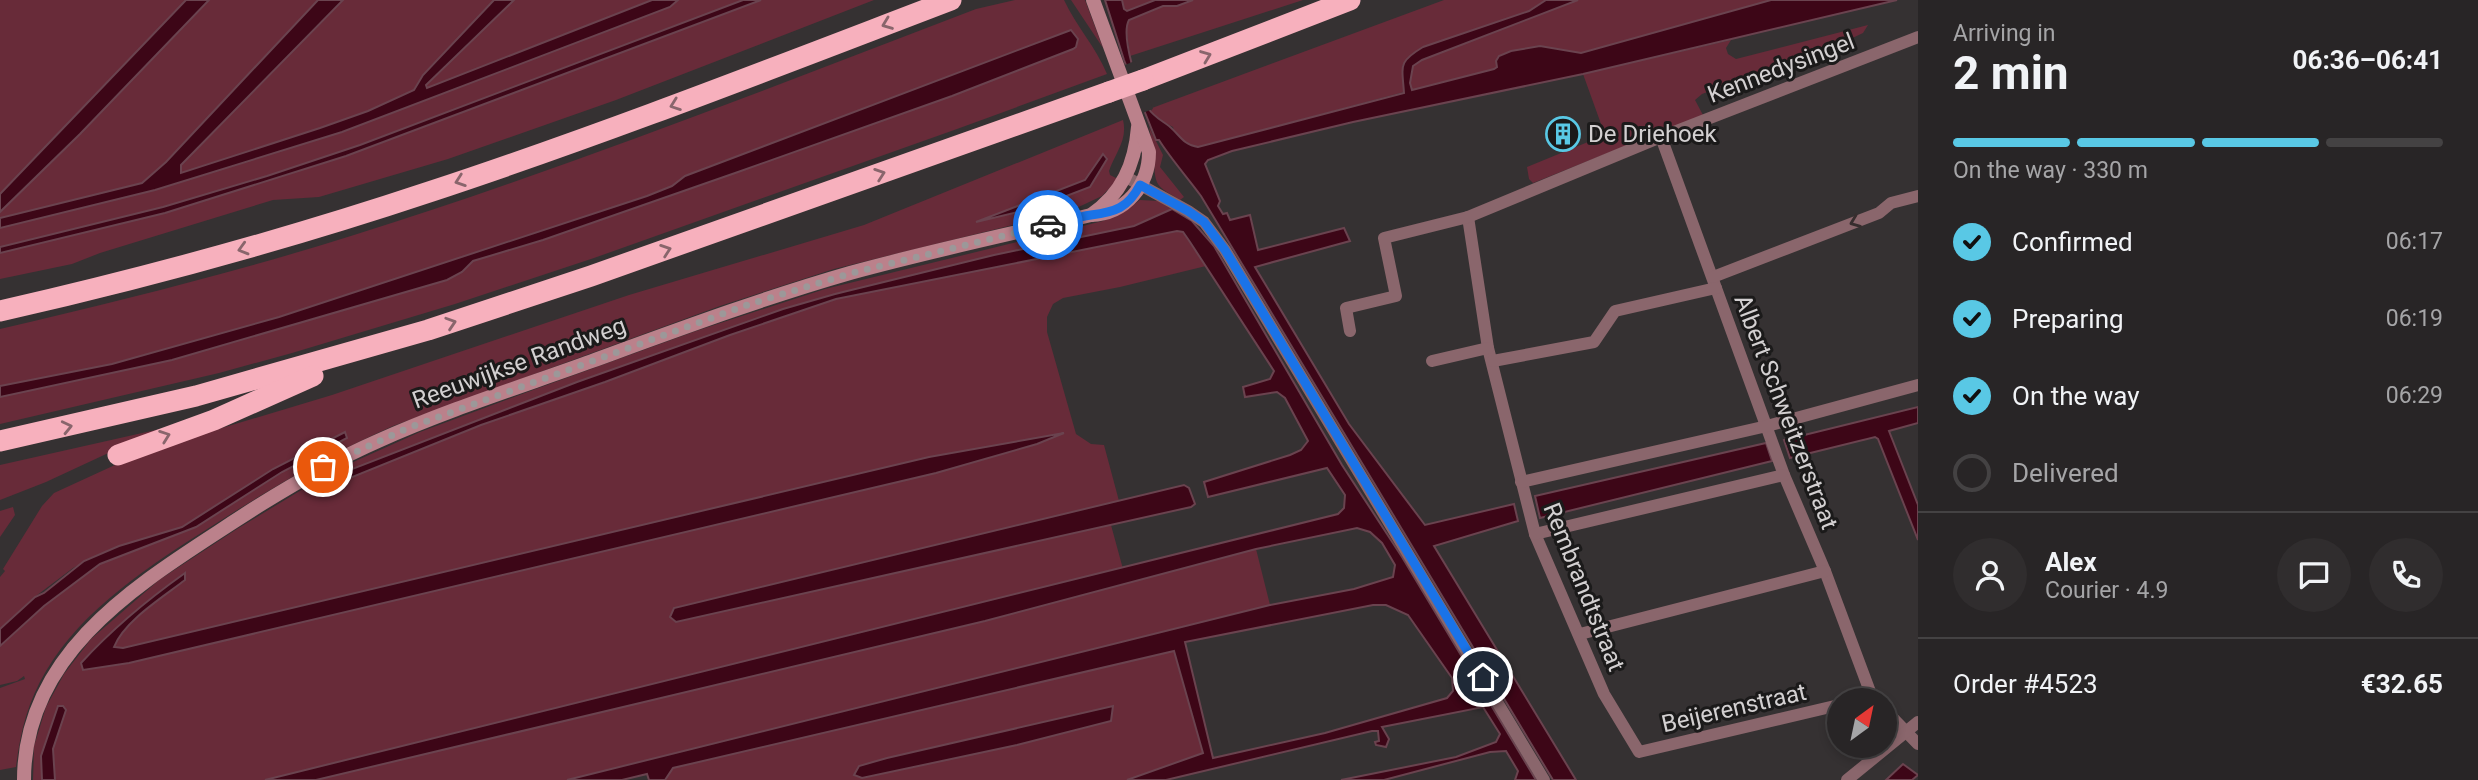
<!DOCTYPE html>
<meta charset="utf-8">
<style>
body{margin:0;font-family:Roboto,sans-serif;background:#302d2e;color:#f1f3f6;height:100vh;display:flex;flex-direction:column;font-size:26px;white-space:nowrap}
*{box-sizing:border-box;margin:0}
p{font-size:23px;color:#a5a5a7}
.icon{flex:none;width:38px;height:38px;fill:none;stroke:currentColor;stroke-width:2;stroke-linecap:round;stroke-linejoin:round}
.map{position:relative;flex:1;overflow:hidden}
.sheet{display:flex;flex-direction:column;background:#282526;width:560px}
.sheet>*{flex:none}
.needle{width:46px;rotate:33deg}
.tools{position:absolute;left:1827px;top:688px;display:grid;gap:14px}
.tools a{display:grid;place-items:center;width:70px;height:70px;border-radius:50%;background:#282526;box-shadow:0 4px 10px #0003,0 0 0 2px #444243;font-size:35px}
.pin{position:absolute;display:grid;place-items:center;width:60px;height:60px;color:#fff;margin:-30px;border:4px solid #fff;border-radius:50%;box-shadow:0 2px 7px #0007}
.courier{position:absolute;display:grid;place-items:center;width:70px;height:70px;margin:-35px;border:5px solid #1a73e8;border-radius:50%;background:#fff;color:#222;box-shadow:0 2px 9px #0007}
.headline em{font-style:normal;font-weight:700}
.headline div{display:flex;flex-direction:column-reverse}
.headline{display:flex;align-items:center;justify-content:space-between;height:119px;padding:0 35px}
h1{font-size:46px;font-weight:700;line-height:52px}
.bar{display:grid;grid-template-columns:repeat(4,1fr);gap:10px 7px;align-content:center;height:84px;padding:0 35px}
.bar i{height:9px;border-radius:5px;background:#444243}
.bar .on{background:#59c8e5}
.bar p{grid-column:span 4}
.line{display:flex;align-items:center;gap:18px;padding:0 35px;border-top:2px solid #444243}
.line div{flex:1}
.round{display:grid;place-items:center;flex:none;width:74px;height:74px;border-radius:37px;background:#302d2e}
ol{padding:0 35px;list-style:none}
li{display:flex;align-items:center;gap:21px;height:77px}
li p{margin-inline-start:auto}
li .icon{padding:7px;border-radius:50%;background:#59c8e5;color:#111;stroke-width:4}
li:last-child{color:#a5a5a7}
li i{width:38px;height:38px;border:4px solid #444243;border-radius:50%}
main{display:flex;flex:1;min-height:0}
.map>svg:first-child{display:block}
.green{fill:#682b39;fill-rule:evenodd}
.water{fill:#3d0617;stroke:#6a434f;stroke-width:2;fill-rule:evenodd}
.pier{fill:#353132}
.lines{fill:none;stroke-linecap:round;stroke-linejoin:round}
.street{stroke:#8a666c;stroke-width:12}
.secondary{stroke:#bb818b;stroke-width:14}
.highway{stroke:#f7b0bd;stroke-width:21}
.highway-bridge{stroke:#f7b0bd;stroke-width:21}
.oneway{stroke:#89656c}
.oneway2{stroke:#372d2e}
.done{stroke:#9c9899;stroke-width:7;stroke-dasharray:0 12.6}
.route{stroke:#1a73e8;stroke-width:9}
.labels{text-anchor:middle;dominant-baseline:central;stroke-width:6;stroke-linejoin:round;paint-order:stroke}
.street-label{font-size:24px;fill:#d3d0d1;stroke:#1b1a1a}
.poi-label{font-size:24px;fill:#d3d0d1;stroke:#1b1a1a;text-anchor:start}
</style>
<main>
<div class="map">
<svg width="1918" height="780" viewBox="0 0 1918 780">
<rect width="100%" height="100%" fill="#353132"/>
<!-- green -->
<g class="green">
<polygon points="0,0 186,0 0,194"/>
<polygon points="209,0 318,0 166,162 142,183 0,218 0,212 80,134"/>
<polygon points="343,0 494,0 423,75 414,90 368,111 320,128 181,173 180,165"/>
<polygon points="514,0 652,0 427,88 426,85"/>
<polygon points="678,0 743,0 360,145 267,176 163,207 0,247 0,228 155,190 342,132 670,7"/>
<polygon points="761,0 874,0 616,100 448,159 319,197 273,200 100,253 72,264 0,279 0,253 165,213 346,156"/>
<path d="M 1015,0 L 1064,0 C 1076,26 1096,47 1107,74 L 957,129 L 594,258 L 455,304 L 292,353 L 219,373 L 0,424 L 0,397 L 172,360 L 447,280 L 462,272 L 473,261 L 543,240 L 738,172 L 952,96 L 1073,49 L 1076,47 L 1078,39 L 1071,31 L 685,176 L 672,186 L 647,196 L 279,317 L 112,364 L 0,386 L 0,329 C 119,301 237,272 354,235 C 564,169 770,88 976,9 Z"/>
<polygon points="1071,0 1085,0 1103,48"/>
<polygon points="1122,0 1155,0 1127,11 1124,9"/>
<polygon points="1193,0 1303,0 1130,56 1126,26 1129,20 1163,6 1177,6"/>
<polygon points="1444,0 1546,0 1529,11 1423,47 1402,66 1404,92 1198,147 1193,147 1176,137 1173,127 1156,118 1151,112 1152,108"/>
<polygon points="1578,0 1771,0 1581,53 1540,46 1511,51 1496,69 1412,90 1410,83 1413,65 1422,60"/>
<polygon points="1868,25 1863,33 1842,43 1702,94 1695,100 1703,115 1533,183 1529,179 1527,167 1605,135 1583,74 1731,40 1726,48 1728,54 1736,59"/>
<path d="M 1123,120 C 1128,140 1115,153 1109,171 L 1110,175 L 1118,179 L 1102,196 L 1070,211 L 834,269 L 720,306 L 393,426 C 329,454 271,488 212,526 C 152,564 83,608 46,671 C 28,701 20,733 16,767 L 0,770 L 0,688 L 25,679 L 24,676 L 17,681 L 0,685 L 0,646 L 44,606 L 100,564 L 196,527 L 282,472 L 347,437 L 317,445 L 273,469 L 182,527 L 97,555 L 73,568 L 32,599 L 0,629 L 0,577 L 5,571 L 3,569 L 42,506 L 54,493 L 128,459 L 162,446 L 332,395 L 629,295 L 864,225 Z"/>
<path d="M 1149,127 L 1163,155 L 1160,167 L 1184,197 L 1180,200 C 1157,186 1155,187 1154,161 C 1154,150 1151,138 1149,127 Z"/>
<path d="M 1140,200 L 1158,201 L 1172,209 L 1134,226 L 994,255 L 835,294 L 783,309 L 577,382 L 352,469 L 345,475 L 350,478 L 481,425 L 605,382 L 730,335 L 836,299 L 1177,231 L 1183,232 L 1206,266 L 1120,287 L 1063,298 L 1053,304 L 1047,317 L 1047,332 L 1076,434 L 1091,444 L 1104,445 L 1119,501 L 674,608 L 670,616 L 677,622 L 1111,525 L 1123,569 L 265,780 L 55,780 L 53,749 L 65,710 L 41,755 L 42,780 L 33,780 L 34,746 L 46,707 L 64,674 L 91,639 L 159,580 L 237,529 L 331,472 L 420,432 L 533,390 L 696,331 L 825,289 L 1103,221 L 1125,211 ZM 1060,434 L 1037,444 L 936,473 L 129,663 L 82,663 L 185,574 L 185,580 C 161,599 127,618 114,647 L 122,648 L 929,457 Z"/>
<polygon points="160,429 46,482 0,500 0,465"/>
<polygon points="13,507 15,515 0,537 0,511"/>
<polygon points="1256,549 1270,605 567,780 316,780 985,621"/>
<path d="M 1174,651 L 1203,754 L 1127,780 L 665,780 L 673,768 ZM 1112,706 L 1111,721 L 1017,745 L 862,778 L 859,766 Z"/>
</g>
<!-- water -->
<g class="water">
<polygon points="186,0 209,0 80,134 0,212 0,194"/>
<polygon points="318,0 343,0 181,165 181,173 320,128 368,111 414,90 423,75 494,0 514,0 426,85 427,88 652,0 678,0 670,7 342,132 155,190 0,228 0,218 142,183 166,162"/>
<polygon points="743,0 761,0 346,156 165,213 0,253 0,247 163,207 267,176 360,145"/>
<path d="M 1105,0 L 1122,0 L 1124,9 L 1127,11 L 1155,0 L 1193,0 L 1177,6 L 1163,6 L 1129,20 C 1120,36 1139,92 1148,108 C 1154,117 1161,120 1169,126 C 1179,134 1183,145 1198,147 L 1404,93 C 1402,65 1398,62 1423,47 L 1529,11 L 1546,0 L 1578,0 L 1422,60 L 1413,66 L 1410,83 L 1412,90 L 1494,69 L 1497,67 L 1496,61 L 1499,56 L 1511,51 L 1540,46 L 1581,53 L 1771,0 L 1897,0 L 1583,74 L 1353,122 L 1232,151 L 1208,160 L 1205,164 L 1220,201 L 1218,206 L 1223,214 L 1227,213 L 1230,220 L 1250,215 L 1258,250 L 1344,228 L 1350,241 L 1255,267 L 1349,424 L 1425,525 L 1514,504 L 1518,521 L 1434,546 L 1576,780 L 1553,780 L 1201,196 C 1187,177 1171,159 1159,140 L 1156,140 L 1124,60 Z"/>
<polygon points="1071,30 1078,39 1076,47 1073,49 952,96 738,172 543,240 473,261 462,272 447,280 172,360 0,397 0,386 112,364 279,317 647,196 672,186 685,176"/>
<polygon points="1103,154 1107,159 1090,187 1035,208 976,222 1085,180"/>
<path d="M 1172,209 L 1192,221 L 1214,246 L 1342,465 L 1402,557 L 1536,780 L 1515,780 L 1518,771 L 1506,751 L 1490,752 L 1384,780 L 1341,780 L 1456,757 L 1496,742 L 1500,734 L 1483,707 L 1382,727 L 1389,739 L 1386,747 L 1376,745 L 1375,742 L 1379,741 L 1378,731 L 1372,731 L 1166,780 L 1127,780 L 1203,753 L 1174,651 L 673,768 L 665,780 L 649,780 L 647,774 L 622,780 L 567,780 L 1270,605 L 1354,589 L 1393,577 L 1395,565 L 1382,543 L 1370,532 L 1357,528 L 1256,549 L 985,621 L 316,780 L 265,780 L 1338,514 L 1344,508 L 1345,495 L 1327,468 L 1208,497 L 1204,482 L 1290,455 L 1301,450 L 1308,441 L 1285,398 L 1277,392 L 1245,397 L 1243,387 L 1270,379 L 1274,371 L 1190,242 L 1183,232 L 1177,231 L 836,299 L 730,335 L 605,382 L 481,425 L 350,478 L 345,477 L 352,469 L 577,382 L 783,309 L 835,294 L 994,255 L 1134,226 ZM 1373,605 L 1386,605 L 1408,615 L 1452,678 L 1453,691 L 1447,698 L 1325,733 L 1213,758 L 1185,642 Z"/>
<polygon points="1918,407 1918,423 1889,431 1918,505 1918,540 1878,439 1875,437 1790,458 1784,440"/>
<polygon points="345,432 347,438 282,472 196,527 100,564 44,606 0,646 0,629 35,597 44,593 84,561 119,546 182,527 273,469"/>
<path d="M 1064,433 L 1037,444 L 936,473 L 129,663 L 83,670 L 81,663 C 113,628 147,600 185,573 L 185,580 C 163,597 124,621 114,647 L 123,648 L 929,457 Z"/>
<polygon points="1766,443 1772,461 1540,518 1535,496"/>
<polygon points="1184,485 1189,488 1195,504 1191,507 676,622 670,617 674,608"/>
<polygon points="58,706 63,706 66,710 53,749 55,780 42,780 41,756"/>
<polygon points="1113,706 1111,721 1017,745 862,778 854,775 859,766 887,758"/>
<polygon points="1903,764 1918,775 1912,780 1886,780"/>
</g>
<!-- pier -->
<polygon class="pier" points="1135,61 1153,109 1140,114 1122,66"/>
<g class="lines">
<!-- street -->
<g class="street">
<polyline points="1661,137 1784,475 1825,571 1872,697 1875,700"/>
<polyline points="1126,177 1188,211 1204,222 1225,250 1544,780"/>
<polyline points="1468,217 1488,348 1535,534 1604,694 1639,752 1839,705"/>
<polyline points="1713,277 1879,213 1891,203 1918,196"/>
<polyline points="1350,331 1346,308 1396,296 1384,238 1468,217 1661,137 1918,37"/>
<polyline points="1432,361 1488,348"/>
<polyline points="1493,361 1594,342 1615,311 1716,288"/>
<polyline points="1521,482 1767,426 1918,385"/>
<polyline points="1535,534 1784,475"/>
<polyline points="1580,634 1825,571"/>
<polyline points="1885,710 1918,744"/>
<polyline points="1847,780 1918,722"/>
</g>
<!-- secondary -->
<g class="secondary">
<path d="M 1091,215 C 1122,194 1135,164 1138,127"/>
<path d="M 24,780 C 24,659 127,591 218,532 C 269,498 321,466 378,441 C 447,410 520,387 592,361 C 677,330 763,298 850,273 C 930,251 1011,234 1091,215 C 1125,214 1149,186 1149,152 L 1093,0"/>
</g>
<!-- highway -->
<g class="highway">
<polyline points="1143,80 1350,0"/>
<path d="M 0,311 C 145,278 288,239 429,192 C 605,134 778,66 951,0"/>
<polyline points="0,441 196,396 428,330 591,276 1109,92"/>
<polyline points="118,455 214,420 313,376"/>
</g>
<!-- highway-bridge -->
<polyline class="highway-bridge" points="1109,92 1143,80"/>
</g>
<!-- one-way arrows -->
<defs><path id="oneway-chevron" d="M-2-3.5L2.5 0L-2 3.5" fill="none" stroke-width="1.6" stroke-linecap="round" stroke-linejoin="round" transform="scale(1.75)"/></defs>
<g class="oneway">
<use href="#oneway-chevron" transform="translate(887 24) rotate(159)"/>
<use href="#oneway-chevron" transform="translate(1206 56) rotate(-21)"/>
<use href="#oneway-chevron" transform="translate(675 105) rotate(160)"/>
<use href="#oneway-chevron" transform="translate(880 174) rotate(-19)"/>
<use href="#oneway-chevron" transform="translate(460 181) rotate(161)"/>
<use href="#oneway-chevron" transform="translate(243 249) rotate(164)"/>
<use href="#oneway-chevron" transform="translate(666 250) rotate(-19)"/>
<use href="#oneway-chevron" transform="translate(451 323) rotate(-18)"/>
<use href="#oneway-chevron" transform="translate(67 427) rotate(-13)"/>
<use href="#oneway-chevron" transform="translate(165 436) rotate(-20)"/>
</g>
<use class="oneway2" href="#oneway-chevron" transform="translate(1855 222) rotate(159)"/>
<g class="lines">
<!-- done -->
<polyline class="done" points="323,467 408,428 750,304 852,273 1048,225"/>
<!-- route -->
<path class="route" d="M 1048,225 C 1062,222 1077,217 1091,215 C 1115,212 1128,208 1140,185 L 1188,211 L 1204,222 L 1225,250 L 1483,677"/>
</g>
<!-- icons -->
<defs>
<g id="building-ring" transform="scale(1.75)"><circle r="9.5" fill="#1b1a1a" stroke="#59c8e5" stroke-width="1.5"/><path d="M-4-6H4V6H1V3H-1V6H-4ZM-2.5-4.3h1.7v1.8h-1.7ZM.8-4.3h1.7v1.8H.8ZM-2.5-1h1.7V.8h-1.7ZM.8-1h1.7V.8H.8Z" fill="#59c8e5"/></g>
</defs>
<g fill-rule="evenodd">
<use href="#building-ring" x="1563" y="134"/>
</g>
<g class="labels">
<!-- street labels -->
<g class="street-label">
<text transform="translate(1781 68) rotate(-21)">Kennedysingel</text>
<text transform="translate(519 363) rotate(-20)">Reeuwijkse Randweg</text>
<text transform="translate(1786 412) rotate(69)">Albert Schweitzerstraat</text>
<text transform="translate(1584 587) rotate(68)">Rembrandtstraat</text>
<text transform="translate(1734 708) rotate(-13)">Beijerenstraat</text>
</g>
<!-- poi labels -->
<g class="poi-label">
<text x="1588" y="134">De Driehoek</text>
</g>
</g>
</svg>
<div class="tools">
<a><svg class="needle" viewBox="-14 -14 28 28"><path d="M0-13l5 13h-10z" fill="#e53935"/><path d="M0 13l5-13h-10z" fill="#a5a5a7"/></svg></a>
</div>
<div class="pin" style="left:323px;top:467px;background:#ea580c"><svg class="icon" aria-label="bag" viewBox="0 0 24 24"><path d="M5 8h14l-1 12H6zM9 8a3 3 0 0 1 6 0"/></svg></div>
<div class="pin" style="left:1483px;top:677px;background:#1f2937"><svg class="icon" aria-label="home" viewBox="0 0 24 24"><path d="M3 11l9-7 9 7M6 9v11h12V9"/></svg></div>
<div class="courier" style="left:1048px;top:225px"><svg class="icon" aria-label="car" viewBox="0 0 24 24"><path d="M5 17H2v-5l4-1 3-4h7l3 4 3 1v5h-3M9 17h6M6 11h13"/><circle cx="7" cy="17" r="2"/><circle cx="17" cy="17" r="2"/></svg></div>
</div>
<section class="sheet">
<div class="headline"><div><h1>2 min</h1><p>Arriving in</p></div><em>06:36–06:41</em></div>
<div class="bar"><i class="on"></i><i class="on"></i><i class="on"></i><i></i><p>On the way · 330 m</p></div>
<ol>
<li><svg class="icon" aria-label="check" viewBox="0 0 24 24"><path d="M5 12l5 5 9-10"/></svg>Confirmed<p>06:17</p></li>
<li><svg class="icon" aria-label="check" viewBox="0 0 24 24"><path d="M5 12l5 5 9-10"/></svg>Preparing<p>06:19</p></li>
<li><svg class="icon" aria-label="check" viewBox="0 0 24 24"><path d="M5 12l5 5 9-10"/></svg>On the way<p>06:29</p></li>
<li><i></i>Delivered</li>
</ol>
<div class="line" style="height:126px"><a class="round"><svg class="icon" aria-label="person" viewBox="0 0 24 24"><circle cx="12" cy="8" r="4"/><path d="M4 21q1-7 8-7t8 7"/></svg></a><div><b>Alex</b><p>Courier · 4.9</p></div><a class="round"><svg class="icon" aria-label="chat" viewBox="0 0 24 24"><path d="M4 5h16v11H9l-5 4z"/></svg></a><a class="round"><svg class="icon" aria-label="phone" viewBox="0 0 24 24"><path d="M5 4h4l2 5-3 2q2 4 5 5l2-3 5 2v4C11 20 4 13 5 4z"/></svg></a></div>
<div class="line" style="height:91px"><div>Order #4523</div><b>€32.65</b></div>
</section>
</main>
